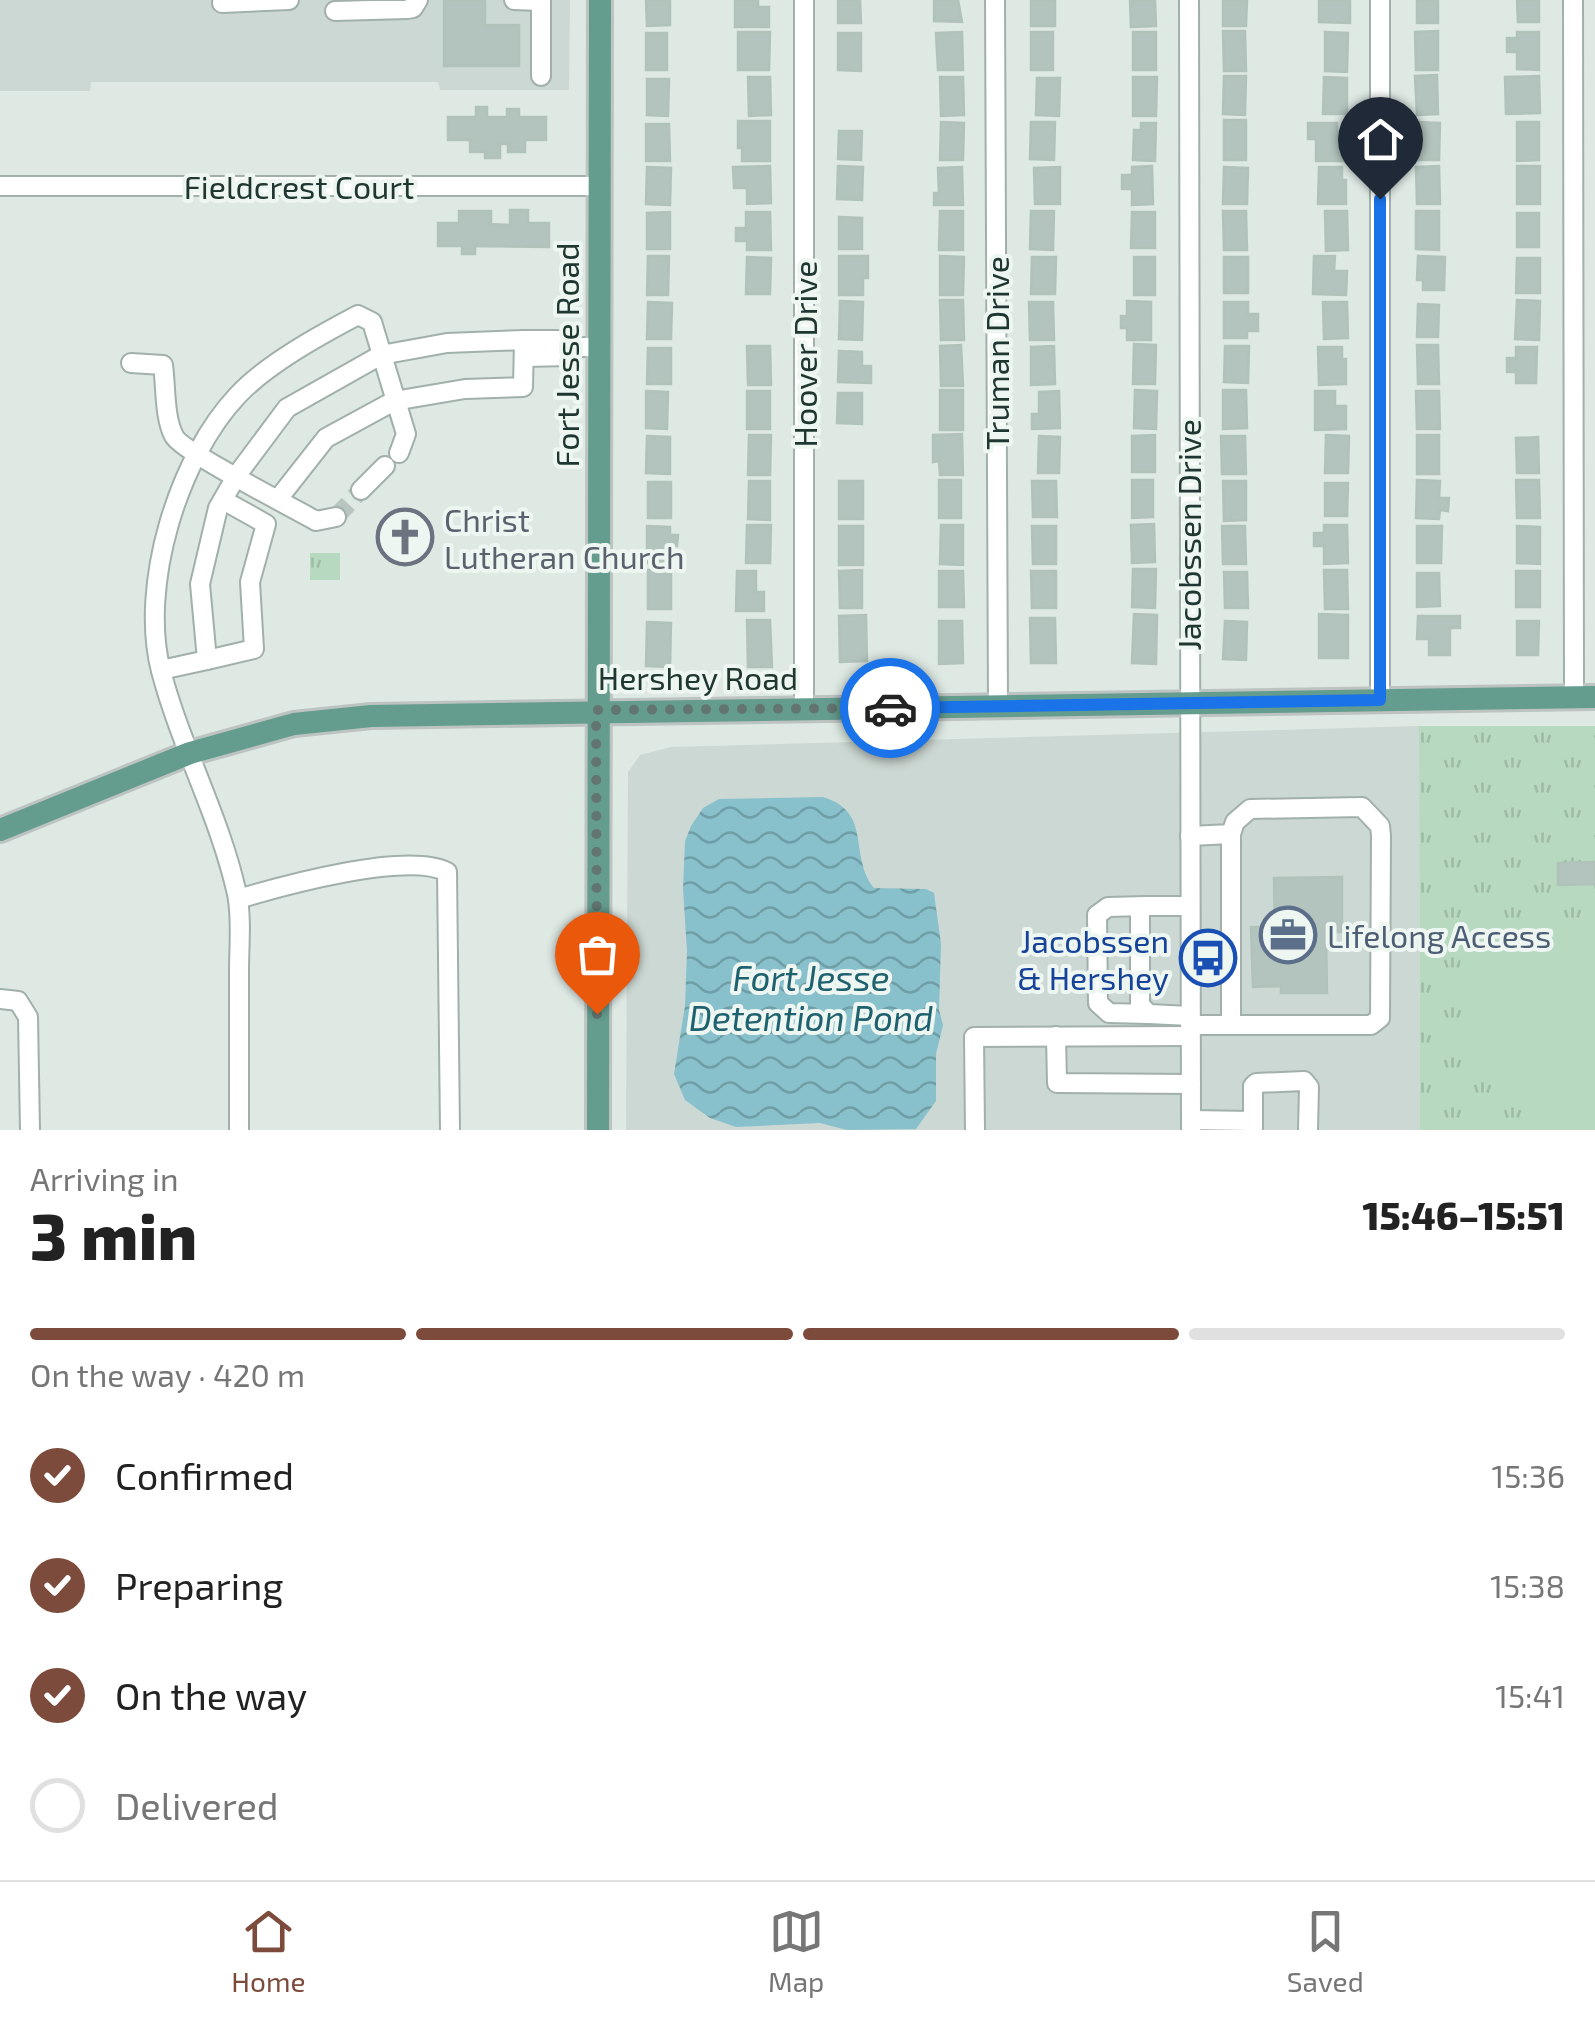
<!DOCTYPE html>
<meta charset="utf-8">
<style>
body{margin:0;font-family:"Exo 2",sans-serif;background:#f2f2f2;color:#222;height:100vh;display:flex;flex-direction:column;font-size:38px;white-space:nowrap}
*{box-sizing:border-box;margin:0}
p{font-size:32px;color:#767676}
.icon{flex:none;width:55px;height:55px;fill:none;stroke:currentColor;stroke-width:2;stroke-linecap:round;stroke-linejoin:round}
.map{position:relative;height:1130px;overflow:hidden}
.details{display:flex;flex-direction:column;background:#fff;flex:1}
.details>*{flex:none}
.pin{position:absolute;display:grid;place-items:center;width:85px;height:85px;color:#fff;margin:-102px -42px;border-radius:50% 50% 50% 0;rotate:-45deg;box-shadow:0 0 10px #0007}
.pin .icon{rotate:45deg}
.courier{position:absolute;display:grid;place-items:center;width:100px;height:100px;margin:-50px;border:8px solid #1a73e8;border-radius:50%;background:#fff;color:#222;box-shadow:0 2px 12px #0007}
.head em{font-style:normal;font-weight:800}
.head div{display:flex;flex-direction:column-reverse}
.head{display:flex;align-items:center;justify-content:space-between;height:170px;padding:0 30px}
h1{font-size:65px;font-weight:800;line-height:75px}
.bar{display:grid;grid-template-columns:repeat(4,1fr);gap:15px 10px;align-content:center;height:120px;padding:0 30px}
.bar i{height:12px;border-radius:8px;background:#e0e0e0}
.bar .current{background:#7c4b3b}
.bar p{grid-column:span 4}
ol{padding:0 30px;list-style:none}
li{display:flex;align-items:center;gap:30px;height:110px}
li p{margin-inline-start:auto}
li .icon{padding:10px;border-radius:50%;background:#7c4b3b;color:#fff;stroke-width:4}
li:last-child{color:#767676}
li i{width:55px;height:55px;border:5px solid #e0e0e0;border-radius:50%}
.menu{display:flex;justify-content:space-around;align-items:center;height:140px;border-top:2px solid #e0e0e0;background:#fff;font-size:28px;color:#767676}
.menu a{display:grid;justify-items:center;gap:5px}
.menu .current{color:#7c4b3b}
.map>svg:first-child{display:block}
.built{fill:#ccd8d3}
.park{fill:url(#park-tufts)}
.pitch{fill:#b7d9c0}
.water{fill:url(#water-waves)}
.building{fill:#b3c3bd;stroke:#b1c2bb;stroke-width:2.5}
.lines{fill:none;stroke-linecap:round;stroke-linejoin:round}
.minor-tunnel{stroke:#b8c5c0;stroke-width:18;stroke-dasharray:18 9;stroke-linecap:butt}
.minor-casing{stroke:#a1b0ab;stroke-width:22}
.major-casing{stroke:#bcc3c1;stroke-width:28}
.minor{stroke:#fff;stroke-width:18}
.major{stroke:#649c8e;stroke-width:22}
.done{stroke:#627570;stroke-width:10;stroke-dasharray:0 18}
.route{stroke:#1a73e8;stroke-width:12}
.labels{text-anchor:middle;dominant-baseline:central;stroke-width:8;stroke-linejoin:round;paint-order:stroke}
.street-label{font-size:32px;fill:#203731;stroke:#eef6f2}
.worship-label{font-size:32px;fill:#5b616d;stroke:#eef6f2;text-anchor:start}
.service-label{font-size:32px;fill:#4e5e75;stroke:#eef6f2;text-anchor:start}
.transit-label{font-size:32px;fill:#164399;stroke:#eef6f2;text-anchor:end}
.water-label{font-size:35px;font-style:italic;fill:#1e616f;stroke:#eef6f2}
</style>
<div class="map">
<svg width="1595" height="1130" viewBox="0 0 1595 1130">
<defs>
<pattern id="park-tufts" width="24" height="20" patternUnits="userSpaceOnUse" patternTransform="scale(2.5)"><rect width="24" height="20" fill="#b7d9c0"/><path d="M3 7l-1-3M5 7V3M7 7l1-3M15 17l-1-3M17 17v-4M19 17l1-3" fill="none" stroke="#9dbba5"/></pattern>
<pattern id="water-waves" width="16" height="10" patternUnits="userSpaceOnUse" patternTransform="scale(2.5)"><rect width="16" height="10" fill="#88c1cc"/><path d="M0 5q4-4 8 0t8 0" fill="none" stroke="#6f9ea6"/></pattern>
</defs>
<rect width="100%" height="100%" fill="#dee9e4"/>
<!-- built -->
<g class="built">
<polygon points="0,0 570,0 569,90 440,90 438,82 91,82 90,91 0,91"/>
<polygon points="1419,726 1420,1130 626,1130 628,772 640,755 671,747"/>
</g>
<!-- park -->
<g class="park">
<rect x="310" y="553" width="30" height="27"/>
<polygon points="1419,726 1595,726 1595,1130 1420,1130"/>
</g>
<!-- pitch -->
<path class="pitch" d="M 1595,920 L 1595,1126 C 1495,1120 1462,1072 1460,976 C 1459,957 1464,941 1463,923 Z"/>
<!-- water -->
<path class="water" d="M 823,797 C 873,812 848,855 874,888 L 926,889 L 934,893 L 941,944 L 939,1010 L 943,1025 L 936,1054 L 936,1101 L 916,1129 L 847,1130 L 820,1123 L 736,1127 L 710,1118 L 685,1100 L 674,1074 L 685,1006 L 687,951 L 683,889 L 685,841 L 691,826 L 703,808 L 719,799 Z"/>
<!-- building -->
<g class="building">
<polygon points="444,0 485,0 485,25 519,25 519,66 444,66"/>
<polygon points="646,0 670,0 670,25 647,26"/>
<polygon points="735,0 758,0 758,7 769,7 769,27 735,27"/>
<polygon points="838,0 860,0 861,23 838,23"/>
<polygon points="934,0 958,0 962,22 934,21"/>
<rect x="1031" y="0" width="24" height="26"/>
<polygon points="1130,0 1155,0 1156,26 1131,27"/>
<polygon points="1223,0 1247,0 1246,26 1223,26"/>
<polygon points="1319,0 1350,0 1350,23 1319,22"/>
<rect x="1417" y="0" width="21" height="23"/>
<polygon points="1517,0 1539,0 1539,22 1518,22"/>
<polygon points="1223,31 1245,31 1246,71 1224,71"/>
<polygon points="1438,31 1438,70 1416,70 1415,32"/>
<polygon points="738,32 770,32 769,70 738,70"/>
<polygon points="962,32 963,70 938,70 936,33"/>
<rect x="1031" y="32" width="22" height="38"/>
<rect x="1133" y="32" width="23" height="38"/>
<polygon points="1325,32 1348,33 1347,72 1325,71"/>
<polygon points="1517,32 1539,32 1539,70 1517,69 1517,52 1507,52 1507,38 1517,38"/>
<rect x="646" y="33" width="21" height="37"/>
<polygon points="838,33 861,33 861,71 838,70"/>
<polygon points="1437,75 1438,114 1417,115 1415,76"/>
<polygon points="1224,76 1246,76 1245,115 1223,114"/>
<polygon points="1539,76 1540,113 1506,114 1505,77"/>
<polygon points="748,77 770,77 771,115 749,116"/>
<polygon points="940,77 963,77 964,115 941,116"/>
<polygon points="1133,77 1157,77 1156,116 1133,116"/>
<polygon points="1324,77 1347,78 1347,114 1323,114"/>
<polygon points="1037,78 1060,78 1059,116 1036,115"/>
<polygon points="647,79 669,79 668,116 647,115"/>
<polygon points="476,107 487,107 487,117 507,117 507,109 519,109 519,117 546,117 546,140 525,140 525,152 508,152 508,144 500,144 500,158 485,158 485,152 470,152 470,140 448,140 448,117 476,117"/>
<rect x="1224" y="120" width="22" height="40"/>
<polygon points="738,121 770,121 770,161 742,161 742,148 738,148"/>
<polygon points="941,122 964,123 963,160 940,160"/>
<polygon points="1031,122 1055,122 1054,160 1030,159"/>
<polygon points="1417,122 1440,123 1439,160 1416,160"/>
<polygon points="1517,122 1539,122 1539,160 1517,161"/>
<polygon points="1141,123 1156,123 1155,161 1133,160 1134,130 1141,130"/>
<polygon points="1308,123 1337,123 1337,137 1346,137 1346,161 1316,161 1316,139 1308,139"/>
<polygon points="646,124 669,124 670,161 646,161"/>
<polygon points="839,131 862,131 861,160 838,159"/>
<polygon points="770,166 771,203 747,204 747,188 734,188 733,167"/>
<polygon points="838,166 863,167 862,200 837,199"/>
<polygon points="1152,166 1153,204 1132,205 1132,189 1122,189 1122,175 1132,175 1132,167"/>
<polygon points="1439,166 1440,204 1417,204 1416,167"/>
<rect x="1517" y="166" width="23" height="38"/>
<polygon points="647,167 671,168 670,205 646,204"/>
<polygon points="962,167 963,205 934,205 934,193 939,193 938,168"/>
<polygon points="1060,167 1060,204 1035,204 1034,168"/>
<polygon points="1224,167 1248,168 1247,204 1223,204"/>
<polygon points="1319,167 1342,167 1342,180 1346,180 1346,204 1318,204"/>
<polygon points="510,210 528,210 528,223 549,223 549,247 475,246 475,254 462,254 462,246 438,246 438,223 459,223 459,211 491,211 491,224 510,225"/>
<polygon points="940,211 963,211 963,250 939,250"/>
<polygon points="1031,211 1054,211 1053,250 1030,249"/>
<polygon points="1223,211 1246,211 1247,250 1224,250"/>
<polygon points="1325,211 1347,211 1348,250 1326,251"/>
<polygon points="1416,211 1439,211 1439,250 1416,249"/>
<polygon points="670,212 670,249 647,249 647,213"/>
<polygon points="746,212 770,212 771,250 747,250 747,241 736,241 736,228 746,228"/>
<polygon points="1132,212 1155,212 1155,248 1131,248"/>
<rect x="1517" y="213" width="22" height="34"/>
<polygon points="839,217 862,218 862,249 839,249"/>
<polygon points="648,256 669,256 668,295 647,295"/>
<polygon points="839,256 868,256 868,278 863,278 863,295 839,295"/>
<polygon points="940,256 964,257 963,295 940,295"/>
<polygon points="1314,256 1335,256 1334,271 1347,271 1346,295 1313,294"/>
<polygon points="1418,256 1445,257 1444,290 1423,290 1423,280 1417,280"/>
<polygon points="747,257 771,258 770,294 746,294"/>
<polygon points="1032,257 1056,257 1055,294 1031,294"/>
<rect x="1134" y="257" width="21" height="38"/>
<rect x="1224" y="257" width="24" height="36"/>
<polygon points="1517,258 1540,258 1540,293 1516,293"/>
<polygon points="940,300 963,300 964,340 941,340"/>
<polygon points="1517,300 1540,301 1539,340 1515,339"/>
<polygon points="840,301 863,302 862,340 839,339"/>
<polygon points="1127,301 1151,302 1151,340 1127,340 1127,328 1121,328 1121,316 1127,316"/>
<polygon points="648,302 672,303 671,339 647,339"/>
<polygon points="1029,302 1053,302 1054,340 1030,340"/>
<polygon points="1224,302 1248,302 1248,314 1258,314 1258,331 1247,331 1247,338 1224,338"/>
<polygon points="1323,302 1347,302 1348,338 1324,339"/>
<polygon points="1418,304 1439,305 1438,337 1417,337"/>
<polygon points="1134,344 1156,345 1155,384 1133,384"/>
<polygon points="961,345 963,386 941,386 940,346"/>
<polygon points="1417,345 1438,345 1439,384 1418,384"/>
<polygon points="747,346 770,346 771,385 748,385"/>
<polygon points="1054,346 1055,384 1031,385 1031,347"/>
<polygon points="1225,346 1249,346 1248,383 1224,382"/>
<polygon points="1318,347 1342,347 1342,359 1346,359 1346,384 1319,385"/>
<polygon points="1516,347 1537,347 1536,383 1516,383 1516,372 1507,372 1507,358 1516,358"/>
<polygon points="648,348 671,348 671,384 647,384"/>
<polygon points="839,351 862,352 862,366 871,366 871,383 838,382"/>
<rect x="940" y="390" width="23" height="40"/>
<polygon points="1135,390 1157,391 1156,429 1134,428"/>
<polygon points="1223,390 1246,390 1247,428 1223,429"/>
<polygon points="646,391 668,392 667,429 646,428"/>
<rect x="747" y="391" width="23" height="38"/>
<polygon points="1059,391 1060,428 1032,429 1032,414 1039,414 1039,392"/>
<polygon points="1315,391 1335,391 1335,406 1346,406 1346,429 1315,430"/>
<polygon points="1416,391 1439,391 1440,429 1417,429"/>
<polygon points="838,393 862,393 862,424 837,423"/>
<polygon points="962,434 963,475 940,475 939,461 933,462 933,435"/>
<polygon points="749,435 771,435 770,475 748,475"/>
<polygon points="1155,435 1155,472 1132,472 1132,436"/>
<polygon points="1326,435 1349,436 1348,473 1325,473"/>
<rect x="1417" y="435" width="22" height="39"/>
<polygon points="647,436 670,437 670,474 646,473"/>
<polygon points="1039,436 1060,437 1059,473 1038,473"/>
<polygon points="1221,436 1245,436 1246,474 1222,474"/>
<polygon points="1538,437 1539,473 1517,473 1516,438"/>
<rect x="939" y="480" width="22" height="38"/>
<polygon points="1132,480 1153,480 1153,517 1132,518"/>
<polygon points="1417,480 1440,481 1439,498 1449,498 1448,511 1440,510 1439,519 1416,518"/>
<polygon points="1516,480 1539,480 1540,518 1517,518"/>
<polygon points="749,481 770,481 770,520 748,519"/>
<rect x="839" y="481" width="24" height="38"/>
<polygon points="1032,481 1056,481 1057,517 1033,517"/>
<polygon points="1223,481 1246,481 1246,520 1224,521"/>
<rect x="648" y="482" width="23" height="36"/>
<polygon points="1325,483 1348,483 1347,516 1325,516"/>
<polygon points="1154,524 1155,562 1132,563 1131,525"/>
<polygon points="747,525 771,525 770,563 746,563"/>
<polygon points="941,525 963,525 963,565 940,564"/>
<polygon points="1324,525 1347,525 1348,563 1324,564 1324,546 1314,546 1314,533 1324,533"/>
<polygon points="647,526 670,527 670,535 678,535 677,546 670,546 670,564 647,563"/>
<rect x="839" y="526" width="24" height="39"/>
<polygon points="1032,526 1056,526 1056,564 1033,564"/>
<polygon points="1222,526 1245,526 1246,564 1223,564"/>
<polygon points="1417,526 1442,526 1441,563 1417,563"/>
<polygon points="1517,526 1540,527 1540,564 1517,563"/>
<polygon points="1133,569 1156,569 1155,608 1132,607"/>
<rect x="648" y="570" width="23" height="39"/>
<polygon points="862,570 862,608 840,608 839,571"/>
<polygon points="1324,570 1347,570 1348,609 1325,609"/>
<polygon points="737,571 756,571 756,592 764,592 764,611 736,611"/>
<polygon points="939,571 963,571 964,607 939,607"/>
<polygon points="1031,571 1056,571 1056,608 1032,608"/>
<rect x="1516" y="571" width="24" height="36"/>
<polygon points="1224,572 1247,572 1248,608 1225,608"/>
<polygon points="1417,573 1439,573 1440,606 1417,607"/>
<polygon points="1134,614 1157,615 1156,664 1132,663"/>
<polygon points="1319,614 1348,615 1348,658 1319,658"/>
<polygon points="866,615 867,661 840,662 839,616"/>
<polygon points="1418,616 1460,616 1460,628 1450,628 1450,655 1429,655 1429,639 1417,639"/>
<polygon points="1030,618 1055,618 1056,663 1031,663"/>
<polygon points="747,620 770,620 772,667 748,667"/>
<polygon points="939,621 962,621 963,663 939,664"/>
<polygon points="1225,621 1247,622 1246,660 1223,659"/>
<polygon points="1517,621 1539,621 1538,655 1517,655"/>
<polygon points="647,622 671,623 670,667 646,666"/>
<polygon points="1595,862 1595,884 1558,885 1558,863"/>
<polygon points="1342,877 1342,932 1326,932 1327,993 1281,993 1281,986 1253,987 1251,927 1275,927 1274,878"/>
</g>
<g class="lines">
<!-- minor-tunnel -->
<polyline class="minor-tunnel" points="336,517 361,490"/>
<!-- minor casing -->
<g class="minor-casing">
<g id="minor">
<polyline points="514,0 541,1 541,76"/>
<polyline points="995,0 998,707"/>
<polyline points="1189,0 1191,1130"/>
<polyline points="1380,0 1380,701"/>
<polyline points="1573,0 1574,697"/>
<polyline points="222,3 289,0"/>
<polyline points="335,11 407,9 413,8 418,0"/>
<polyline points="0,186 599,186"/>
<polyline points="524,357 569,356 578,347"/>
<path d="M 131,363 L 163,365 C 166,386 164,417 174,436 C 181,451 292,507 316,521 L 336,517"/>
<polyline points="361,490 385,466"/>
<polyline points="278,499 326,438 394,401 465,389 523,387 524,340"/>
<polyline points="207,660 254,649 250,582 266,524 223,500"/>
<polyline points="161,670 207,660 200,584 218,508 237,475 287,408 381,355 447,343 524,340 569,340 578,347 598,347"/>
<polyline points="804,709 804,0"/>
<polyline points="1231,834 1231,1025"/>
<polyline points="1190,836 1231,834 1235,822 1250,809 1362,807 1380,826 1381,836 1380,1018 1371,1025 1190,1025"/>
<path d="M 238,899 C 282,886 407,851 447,872 L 450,1130"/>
<polyline points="1146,906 1108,907 1097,915 1098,1003 1109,1013 1149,1014"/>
<polyline points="1190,906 1146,906 1140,911 1140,1005 1149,1014 1190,1016"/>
<polyline points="0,999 18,1001 28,1017 30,1130"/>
<polyline points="1056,1036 1057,1083 1191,1084"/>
<polyline points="1191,1120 1253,1121"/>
<path d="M 239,1130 C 239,1077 239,1023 239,970 C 239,946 242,918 237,894 C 220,817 181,747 161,671 C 139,586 178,458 238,395 C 267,364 320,335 358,315 L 372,322 L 406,434 L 399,453"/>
<polyline points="975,1130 974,1037 1190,1036"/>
<polyline points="1253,1130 1253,1086 1256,1083 1304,1081 1309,1087 1308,1130"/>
</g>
</g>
<!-- major casing -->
<g class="major-casing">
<g id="major">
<polyline points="0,830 190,753 294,724 371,716 1595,697"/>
<polyline points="598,1130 600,0"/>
</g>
</g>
<!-- minor -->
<use href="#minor" class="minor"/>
<!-- major -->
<use href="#major" class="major"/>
</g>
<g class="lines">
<!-- done -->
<polyline class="done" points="597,1014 596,710 890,708"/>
<!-- route -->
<polyline class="route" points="890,708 1380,700 1380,199"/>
</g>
<!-- icons -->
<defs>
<g id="church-ring" transform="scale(2.875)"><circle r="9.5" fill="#eef6f2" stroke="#6b7280" stroke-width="1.5"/><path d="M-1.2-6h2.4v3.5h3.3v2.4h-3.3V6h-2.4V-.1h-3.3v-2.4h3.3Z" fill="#6b7280"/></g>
<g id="office-ring" transform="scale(2.875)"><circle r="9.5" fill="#eef6f2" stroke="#5c6f8a" stroke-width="1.5"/><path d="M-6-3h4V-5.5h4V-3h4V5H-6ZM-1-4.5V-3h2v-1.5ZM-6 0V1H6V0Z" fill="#5c6f8a"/></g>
<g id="bus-ring" transform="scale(2.875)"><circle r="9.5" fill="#eef6f2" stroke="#1a4fb4" stroke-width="1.5"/><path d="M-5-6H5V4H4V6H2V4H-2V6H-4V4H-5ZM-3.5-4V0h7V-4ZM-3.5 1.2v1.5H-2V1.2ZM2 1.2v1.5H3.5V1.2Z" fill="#1a4fb4"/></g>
</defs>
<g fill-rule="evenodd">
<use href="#church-ring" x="405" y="537"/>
<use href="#office-ring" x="1288" y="935"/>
<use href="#bus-ring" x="1208" y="958"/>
</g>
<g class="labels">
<!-- street labels -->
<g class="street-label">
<text x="299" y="186">Fieldcrest Court</text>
<text transform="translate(996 353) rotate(-90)">Truman Drive</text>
<text transform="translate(804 354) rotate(-90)">Hoover Drive</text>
<text transform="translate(566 355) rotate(-90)">Fort Jesse Road</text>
<text transform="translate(1188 535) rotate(-90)">Jacobssen Drive</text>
<text x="698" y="677">Hershey Road</text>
</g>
<!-- worship labels -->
<g class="worship-label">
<text x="444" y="519">Christ<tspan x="444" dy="37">Lutheran Church</tspan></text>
</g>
<!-- service labels -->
<g class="service-label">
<text x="1327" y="935">Lifelong Access</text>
</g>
<!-- transit labels -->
<g class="transit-label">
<text x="1169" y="940">Jacobssen<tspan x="1169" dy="37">&amp; Hershey</tspan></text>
</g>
<!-- water labels -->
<g class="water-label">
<text x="811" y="977">Fort Jesse<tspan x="811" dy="40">Detention Pond</tspan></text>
</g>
</g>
</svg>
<div class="pin" style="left:597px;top:1014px;background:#ea580c"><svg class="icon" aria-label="bag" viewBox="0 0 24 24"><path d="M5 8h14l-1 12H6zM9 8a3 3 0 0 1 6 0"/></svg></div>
<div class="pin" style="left:1380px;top:199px;background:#1f2937"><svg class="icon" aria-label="home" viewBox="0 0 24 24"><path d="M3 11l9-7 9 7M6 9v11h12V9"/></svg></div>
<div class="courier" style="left:890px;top:708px"><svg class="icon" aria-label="car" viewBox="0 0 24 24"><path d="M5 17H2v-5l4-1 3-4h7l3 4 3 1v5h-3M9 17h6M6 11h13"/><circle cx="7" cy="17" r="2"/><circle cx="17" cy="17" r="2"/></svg></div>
</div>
<section class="details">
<div class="head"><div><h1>3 min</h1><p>Arriving in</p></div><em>15:46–15:51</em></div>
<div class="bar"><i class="current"></i><i class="current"></i><i class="current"></i><i></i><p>On the way · 420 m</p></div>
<ol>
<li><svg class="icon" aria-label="check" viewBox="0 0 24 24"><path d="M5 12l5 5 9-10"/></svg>Confirmed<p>15:36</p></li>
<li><svg class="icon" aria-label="check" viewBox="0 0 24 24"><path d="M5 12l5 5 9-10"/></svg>Preparing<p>15:38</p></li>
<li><svg class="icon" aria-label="check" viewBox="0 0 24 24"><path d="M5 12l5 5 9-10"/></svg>On the way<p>15:41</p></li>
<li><i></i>Delivered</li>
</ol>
</section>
<nav class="menu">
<a class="current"><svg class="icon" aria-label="home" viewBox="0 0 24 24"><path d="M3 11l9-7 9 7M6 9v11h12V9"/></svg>Home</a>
<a><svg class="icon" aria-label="map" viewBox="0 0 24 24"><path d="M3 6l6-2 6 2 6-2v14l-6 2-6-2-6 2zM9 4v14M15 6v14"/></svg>Map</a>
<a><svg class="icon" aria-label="saved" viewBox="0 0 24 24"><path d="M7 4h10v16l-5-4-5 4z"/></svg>Saved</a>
</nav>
